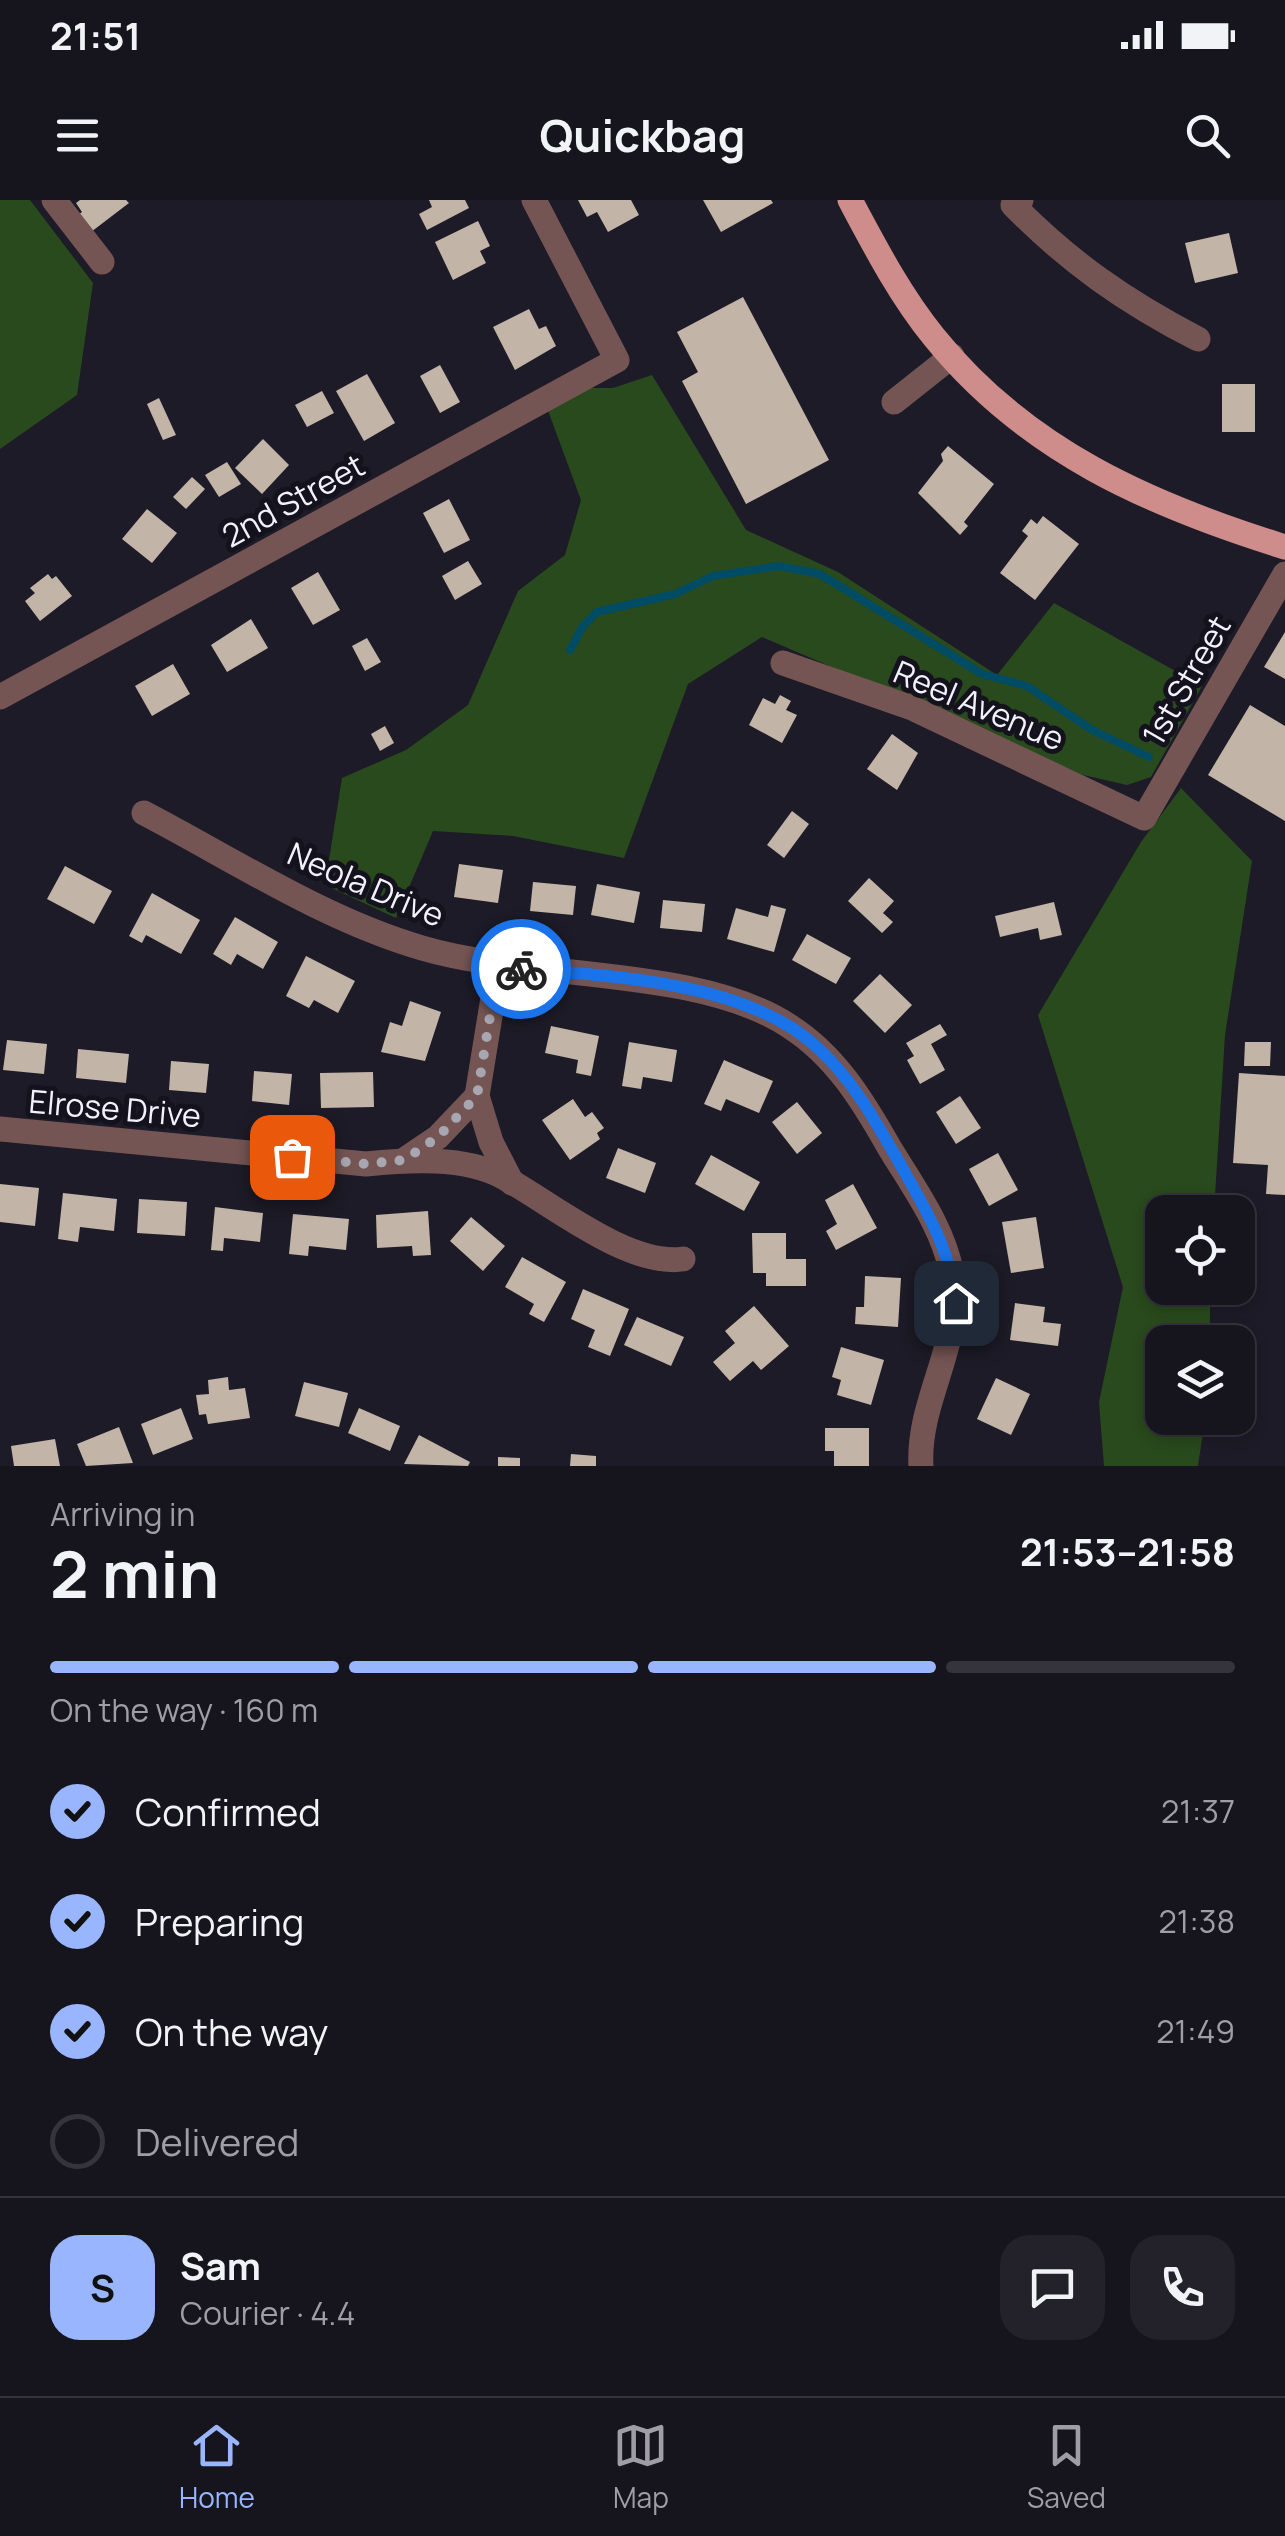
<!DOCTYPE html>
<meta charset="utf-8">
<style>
body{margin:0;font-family:Manrope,sans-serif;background:#23212a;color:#f1f3f6;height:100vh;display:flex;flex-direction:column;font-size:38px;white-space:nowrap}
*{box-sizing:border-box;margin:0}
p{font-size:32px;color:#9e9ea4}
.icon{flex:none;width:55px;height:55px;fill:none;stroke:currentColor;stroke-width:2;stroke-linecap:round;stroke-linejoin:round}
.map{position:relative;height:1266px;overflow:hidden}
.drawer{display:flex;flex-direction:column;background:#16141d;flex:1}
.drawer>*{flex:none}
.tools{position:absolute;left:1145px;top:995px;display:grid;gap:20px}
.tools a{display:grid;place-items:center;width:110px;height:110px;border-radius:20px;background:#16141d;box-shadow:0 5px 15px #0003,0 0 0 2px #35333b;font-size:50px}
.pin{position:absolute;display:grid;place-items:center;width:85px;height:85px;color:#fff;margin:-42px;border-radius:20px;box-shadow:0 5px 15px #0006}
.courier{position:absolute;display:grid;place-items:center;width:100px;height:100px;margin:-50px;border:8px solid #1a73e8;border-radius:50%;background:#fff;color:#222;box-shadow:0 2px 12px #0007}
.head em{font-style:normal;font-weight:700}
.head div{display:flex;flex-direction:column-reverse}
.head{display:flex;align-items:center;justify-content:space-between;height:170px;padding:0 50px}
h1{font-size:65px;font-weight:700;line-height:75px}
.bar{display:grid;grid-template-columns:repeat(4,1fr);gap:15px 10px;align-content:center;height:120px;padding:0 50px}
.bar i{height:12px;border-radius:8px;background:#35333b}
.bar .current{background:#99b5fd}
.bar p{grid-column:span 4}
.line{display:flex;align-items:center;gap:25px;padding:0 50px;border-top:2px solid #35333b}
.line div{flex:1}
.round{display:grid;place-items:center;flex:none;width:105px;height:105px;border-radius:30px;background:#23212a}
ol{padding:0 50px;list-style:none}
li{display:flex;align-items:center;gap:30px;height:110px}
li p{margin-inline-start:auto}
li .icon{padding:10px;border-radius:50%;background:#99b5fd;color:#111;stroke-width:4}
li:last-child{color:#9e9ea4}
li i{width:55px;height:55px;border:5px solid #35333b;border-radius:50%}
.status{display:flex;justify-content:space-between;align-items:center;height:70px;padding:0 50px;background:#16141d;direction:ltr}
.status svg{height:28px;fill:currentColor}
header{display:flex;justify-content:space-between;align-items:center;height:130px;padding:0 50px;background:#16141d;font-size:45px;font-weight:700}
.tabs{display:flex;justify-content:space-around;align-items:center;height:140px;border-top:2px solid #35333b;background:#16141d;font-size:28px;color:#9e9ea4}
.tabs a{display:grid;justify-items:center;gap:5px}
.tabs .current{color:#99b5fd}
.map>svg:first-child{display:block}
.green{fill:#294a1c}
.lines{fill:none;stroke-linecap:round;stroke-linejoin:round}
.stream{stroke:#004c65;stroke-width:8}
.building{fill:#c2b5a8}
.minor{stroke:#755554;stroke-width:25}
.major{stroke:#ce8c8b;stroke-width:25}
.done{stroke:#a8a6b0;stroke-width:10;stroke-dasharray:0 18}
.route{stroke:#1a73e8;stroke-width:12}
.labels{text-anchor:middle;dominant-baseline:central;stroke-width:10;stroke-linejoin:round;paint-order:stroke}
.street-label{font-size:32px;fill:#f3f1fa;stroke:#14121d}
</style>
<div class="status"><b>21:51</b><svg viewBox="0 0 49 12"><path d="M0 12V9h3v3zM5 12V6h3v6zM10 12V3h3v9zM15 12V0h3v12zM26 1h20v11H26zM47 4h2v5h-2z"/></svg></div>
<header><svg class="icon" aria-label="menu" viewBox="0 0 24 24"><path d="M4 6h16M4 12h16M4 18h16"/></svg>Quickbag<svg class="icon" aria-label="search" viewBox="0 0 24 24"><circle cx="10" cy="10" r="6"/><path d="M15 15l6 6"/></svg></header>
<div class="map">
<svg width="1285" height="1266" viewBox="0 0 1285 1266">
<rect width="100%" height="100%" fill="#1d1b27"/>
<!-- green -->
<g class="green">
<polygon points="0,0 30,0 93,83 77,195 0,249"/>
<polygon points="652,175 746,330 838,372 997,475 1054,403 1202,486 1151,577 1127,585 1083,575 762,437 688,484 624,658 513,636 433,631 396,718 325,685 342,578 406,550 468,505 518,391 565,355 581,300 547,208 591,188 613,188"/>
<polygon points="1181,588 1252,661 1225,835 1214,1012 1162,1012 1162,1088 1210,1088 1210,1142 1162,1142 1162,1218 1205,1218 1198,1266 1104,1266 1099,1202 1123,1087 1038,815 1141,642"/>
</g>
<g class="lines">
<!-- stream -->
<polyline class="stream" points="570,450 583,426 597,412 675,394 713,376 779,366 820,374 982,474 1027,486 1092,530 1149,557"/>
</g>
<!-- building -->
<g class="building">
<polygon points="80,0 126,0 129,3 91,32 78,15 82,12 76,3"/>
<polygon points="429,0 465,0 469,8 427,30 419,14 432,7"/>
<polygon points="578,0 631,0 639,15 608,32 597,12 587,17"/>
<polygon points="703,0 771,0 773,3 721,32"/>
<polygon points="478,21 490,46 480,51 486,63 453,80 435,42"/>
<polygon points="1229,33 1238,73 1195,83 1185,43"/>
<polygon points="743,97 829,260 746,304 682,181 698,172 677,132"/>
<polygon points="529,109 539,129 546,126 556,146 515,170 493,127"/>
<polygon points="440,165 460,202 440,213 420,176"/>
<polygon points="367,174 395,223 364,241 336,191"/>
<rect x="1222" y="184" width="33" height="48"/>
<polygon points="322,191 334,213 307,227 295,205"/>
<polygon points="159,198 176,235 163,240 147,204"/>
<polygon points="263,239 289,265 262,294 235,268"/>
<polygon points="948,246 994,284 964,322 968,326 960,335 918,293 943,261 941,254"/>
<polygon points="227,262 241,284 219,297 205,275"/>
<polygon points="192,277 205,289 186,309 173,297"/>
<polygon points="449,299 470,340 444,353 423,313"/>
<polygon points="147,309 177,333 152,363 122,339"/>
<polygon points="1043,316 1079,344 1035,400 1000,373 1028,336 1022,331 1031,319 1037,324"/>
<polygon points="468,361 482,384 455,400 442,376"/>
<polygon points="318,372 340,410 313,425 291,388"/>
<polygon points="48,374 52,379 56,376 72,396 40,421 25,401 35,393 30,388"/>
<polygon points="251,419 268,448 227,472 211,445"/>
<polygon points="1285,432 1285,479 1264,467"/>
<polygon points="367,438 381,462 365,471 352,446"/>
<polygon points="173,464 190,494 152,516 135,486"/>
<polygon points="780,495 791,501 786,510 797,515 782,543 749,525 763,498 775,504"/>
<polygon points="1250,505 1285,526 1285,621 1208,575"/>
<polygon points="385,526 394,543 380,551 371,534"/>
<polygon points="892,534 918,553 897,590 867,569"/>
<polygon points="792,611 809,624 784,658 767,645"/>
<polygon points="459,664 503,670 498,703 454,697"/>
<polygon points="65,666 112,691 94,724 47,699"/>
<polygon points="869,678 894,701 883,713 893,722 882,733 848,701"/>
<polygon points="533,682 576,686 573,715 530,711"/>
<polygon points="597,684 640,692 634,723 591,715"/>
<polygon points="152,693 200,720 181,754 146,735 142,743 129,736"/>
<polygon points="663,700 705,704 702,732 660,728"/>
<polygon points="1054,702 1062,735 1040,740 1038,728 1000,737 995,716"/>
<polygon points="771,705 786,709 774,752 727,739 736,708 768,717"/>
<polygon points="235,717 278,742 263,769 237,754 231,765 213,754"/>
<polygon points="807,734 851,758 836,784 792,760"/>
<polygon points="306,756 355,781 338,813 314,800 309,808 286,796"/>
<polygon points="880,774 912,805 885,833 853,801"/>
<polygon points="410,801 441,812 425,861 381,852 390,822 402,826"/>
<polygon points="940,824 947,835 931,844 945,870 920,884 907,860 914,856 906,843"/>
<polygon points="551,826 599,836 591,876 576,873 578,860 545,853"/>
<polygon points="7,840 47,844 44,874 3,870"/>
<polygon points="629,842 677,850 672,882 643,877 641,889 622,886"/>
<polygon points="1245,842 1271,842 1270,866 1244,866"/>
<polygon points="78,849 129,854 126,883 76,878"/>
<polygon points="724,860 773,881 759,913 726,899 721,911 704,904"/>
<polygon points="171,861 209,864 206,893 169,890"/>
<polygon points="254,871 292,874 289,905 252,901"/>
<polygon points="373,872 374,907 321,908 320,873"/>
<polygon points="1239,873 1285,876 1285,995 1266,994 1268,965 1233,963"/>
<polygon points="960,896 981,928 956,944 936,912"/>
<polygon points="573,899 585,917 592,912 604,928 597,933 600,939 570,960 542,920"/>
<polygon points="797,902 822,933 797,954 772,922"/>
<polygon points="618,948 656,963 645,993 606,978"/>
<polygon points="998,953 1018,990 989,1006 969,969"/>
<polygon points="711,955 760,982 744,1011 695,984"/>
<polygon points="0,984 39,988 35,1026 0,1022"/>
<polygon points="853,984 877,1028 836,1050 826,1031 837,1024 825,1000"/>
<polygon points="63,993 117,999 114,1031 80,1027 78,1042 58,1039"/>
<polygon points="139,999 187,1002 185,1036 137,1033"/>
<polygon points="215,1007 263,1013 260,1042 224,1038 223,1051 211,1050"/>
<polygon points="428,1011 431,1055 413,1056 412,1046 377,1048 376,1015"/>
<polygon points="293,1014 349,1019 346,1050 309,1046 308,1056 289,1054"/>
<polygon points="471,1017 505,1046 483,1071 450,1041"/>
<polygon points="1036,1017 1044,1068 1011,1073 1002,1022"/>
<polygon points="752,1033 786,1033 786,1059 806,1059 806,1086 766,1086 766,1073 753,1073"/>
<polygon points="522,1057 566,1082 544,1122 529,1114 534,1104 505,1087"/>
<polygon points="865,1076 901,1078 898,1127 855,1124 856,1107 864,1107"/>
<polygon points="583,1089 629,1109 610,1156 588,1147 595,1130 571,1119"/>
<polygon points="1015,1103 1045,1107 1043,1122 1061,1124 1058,1146 1010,1140"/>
<polygon points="754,1106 789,1146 761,1170 753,1161 730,1181 713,1162 735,1143 725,1131"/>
<polygon points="637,1117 684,1137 671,1166 624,1145"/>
<polygon points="841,1147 884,1160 871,1205 837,1195 841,1180 832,1177"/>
<polygon points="228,1177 229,1190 245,1188 250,1218 208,1224 206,1214 199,1215 196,1195 209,1194 208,1180"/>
<polygon points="996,1178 1030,1194 1011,1235 977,1219"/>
<polygon points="304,1182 348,1193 339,1227 295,1216"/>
<polygon points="181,1208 193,1239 153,1255 141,1224"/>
<polygon points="359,1208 400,1226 390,1251 348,1233"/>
<polygon points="119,1227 133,1263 86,1266 77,1244"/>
<polygon points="825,1228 869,1228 869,1266 834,1266 834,1251 825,1251"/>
<polygon points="419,1235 470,1262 468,1266 404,1264"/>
<polygon points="55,1239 60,1266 14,1266 11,1246"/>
<polygon points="571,1254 596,1256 596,1266 570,1266"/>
<polygon points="498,1257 520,1258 520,1266 498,1266"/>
</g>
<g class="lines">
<!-- minor -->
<g class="minor">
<polyline points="54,0 102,62"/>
<path d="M 1021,0 L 1013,5 C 1069,62 1126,102 1198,139"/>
<polyline points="894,202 952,156"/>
<polyline points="783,463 912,508 1144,618 1285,374"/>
<polyline points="0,497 617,160 534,0"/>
<path d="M 144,613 C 234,660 325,720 422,748 C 530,780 698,766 789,826 C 835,855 863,901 889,947 C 913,987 944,1028 952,1075 C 964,1143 917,1200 921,1266"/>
<polyline points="498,767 477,896 491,942 512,983"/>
<path d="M 0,929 L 366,964 C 408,960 464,956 503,977 C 551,1003 628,1067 683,1059"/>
<polyline points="404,960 438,937 477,896"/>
</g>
<!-- major -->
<path class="major" d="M 850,0 C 875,47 900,95 934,137 C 1026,251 1150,305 1285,347"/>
</g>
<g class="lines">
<!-- done -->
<polyline class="done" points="292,957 366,964 404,960 438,937 477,896 498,767 521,769"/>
<!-- route -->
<path class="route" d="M 521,769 C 614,776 750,782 820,850 C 854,882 876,922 899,962 C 925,1009 951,1049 956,1103"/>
</g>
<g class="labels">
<!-- street labels -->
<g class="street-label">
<text transform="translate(293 300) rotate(-29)">2nd Street</text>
<text transform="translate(1186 480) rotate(-60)">1st Street</text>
<text transform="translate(979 505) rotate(23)">Reel Avenue</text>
<text transform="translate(366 684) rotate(23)">Neola Drive</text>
<text transform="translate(115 908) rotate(5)">Elrose Drive</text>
</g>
</g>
</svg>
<div class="tools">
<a><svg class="icon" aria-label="locate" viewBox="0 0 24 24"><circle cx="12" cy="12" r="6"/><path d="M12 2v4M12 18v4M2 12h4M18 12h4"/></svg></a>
<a><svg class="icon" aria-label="layers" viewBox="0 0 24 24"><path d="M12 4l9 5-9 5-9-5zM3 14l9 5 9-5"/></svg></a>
</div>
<div class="pin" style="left:292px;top:957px;background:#ea580c"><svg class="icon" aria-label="bag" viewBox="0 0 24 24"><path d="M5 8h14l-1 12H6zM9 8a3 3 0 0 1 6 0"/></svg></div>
<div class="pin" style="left:956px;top:1103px;background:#1f2937"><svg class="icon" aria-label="home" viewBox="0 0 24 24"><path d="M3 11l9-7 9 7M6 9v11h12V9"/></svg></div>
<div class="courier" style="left:521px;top:769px"><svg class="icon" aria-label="bike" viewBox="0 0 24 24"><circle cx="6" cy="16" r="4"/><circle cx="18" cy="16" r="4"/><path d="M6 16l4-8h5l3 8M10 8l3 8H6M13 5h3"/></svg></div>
</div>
<section class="drawer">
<div class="head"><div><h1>2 min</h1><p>Arriving in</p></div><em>21:53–21:58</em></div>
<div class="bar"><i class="current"></i><i class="current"></i><i class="current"></i><i></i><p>On the way · 160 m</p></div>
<ol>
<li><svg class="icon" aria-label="check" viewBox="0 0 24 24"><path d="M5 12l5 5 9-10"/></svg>Confirmed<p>21:37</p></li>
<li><svg class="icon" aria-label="check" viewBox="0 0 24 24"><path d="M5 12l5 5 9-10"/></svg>Preparing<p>21:38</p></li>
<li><svg class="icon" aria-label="check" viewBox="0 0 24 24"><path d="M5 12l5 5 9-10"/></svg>On the way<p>21:49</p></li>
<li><i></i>Delivered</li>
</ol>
<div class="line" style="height:180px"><b class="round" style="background:#99b5fd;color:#111">S</b><div><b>Sam</b><p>Courier · 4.4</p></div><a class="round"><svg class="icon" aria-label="chat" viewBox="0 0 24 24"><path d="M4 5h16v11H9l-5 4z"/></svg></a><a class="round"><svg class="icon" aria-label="phone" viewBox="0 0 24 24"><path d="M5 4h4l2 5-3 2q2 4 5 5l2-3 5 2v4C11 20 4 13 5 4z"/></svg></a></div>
</section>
<nav class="tabs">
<a class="current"><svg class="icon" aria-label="home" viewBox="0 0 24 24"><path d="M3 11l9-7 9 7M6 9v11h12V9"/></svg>Home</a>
<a><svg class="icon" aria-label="map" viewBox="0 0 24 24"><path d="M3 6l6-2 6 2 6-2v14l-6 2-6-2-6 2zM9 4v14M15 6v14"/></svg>Map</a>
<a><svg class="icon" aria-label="saved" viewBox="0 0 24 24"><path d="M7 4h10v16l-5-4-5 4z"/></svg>Saved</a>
</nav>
